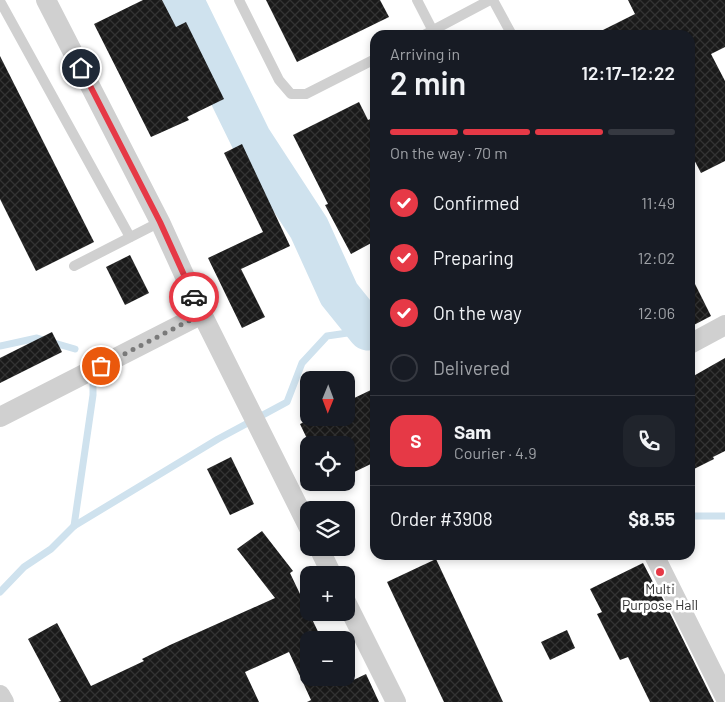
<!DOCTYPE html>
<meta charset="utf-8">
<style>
body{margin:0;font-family:Barlow,sans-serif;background:#20242c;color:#f1f3f6;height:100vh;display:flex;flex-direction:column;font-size:19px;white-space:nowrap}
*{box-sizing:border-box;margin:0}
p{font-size:16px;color:#9ea1a6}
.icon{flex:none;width:28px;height:28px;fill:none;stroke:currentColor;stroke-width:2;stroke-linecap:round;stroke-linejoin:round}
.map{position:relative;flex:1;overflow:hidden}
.drawer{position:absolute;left:370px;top:30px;width:325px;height:530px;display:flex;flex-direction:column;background:#171b24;border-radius:15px;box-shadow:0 2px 8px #0003}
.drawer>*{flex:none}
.needle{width:32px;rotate:181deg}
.fabs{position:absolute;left:300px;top:371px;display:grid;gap:10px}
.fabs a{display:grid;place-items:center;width:55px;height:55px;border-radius:10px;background:#171b24;box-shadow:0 2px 8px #0003;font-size:25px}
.pin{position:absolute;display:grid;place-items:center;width:42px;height:42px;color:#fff;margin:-21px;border:2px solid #fff;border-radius:50%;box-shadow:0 1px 5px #0007}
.courier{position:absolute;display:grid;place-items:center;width:50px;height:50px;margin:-25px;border:4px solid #e63946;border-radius:50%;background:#fff;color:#222;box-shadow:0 1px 6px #0007}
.summary em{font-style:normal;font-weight:600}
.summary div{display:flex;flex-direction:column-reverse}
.summary{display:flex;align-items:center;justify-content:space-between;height:85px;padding:0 20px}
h1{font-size:32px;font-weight:600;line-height:38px}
.bar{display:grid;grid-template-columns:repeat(4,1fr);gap:8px 5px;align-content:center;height:60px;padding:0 20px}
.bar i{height:6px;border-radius:4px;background:#363941}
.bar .active{background:#e63946}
.bar p{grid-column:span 4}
.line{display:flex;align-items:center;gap:12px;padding:0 20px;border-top:1px solid #363941}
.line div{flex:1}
.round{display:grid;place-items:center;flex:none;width:52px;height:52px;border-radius:15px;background:#20242c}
ol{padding:0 20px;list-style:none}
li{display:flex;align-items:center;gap:15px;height:55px}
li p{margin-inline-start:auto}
li .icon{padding:5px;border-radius:50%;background:#e63946;color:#fff;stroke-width:4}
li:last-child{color:#9ea1a6}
li i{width:28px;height:28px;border:2px solid #363941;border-radius:50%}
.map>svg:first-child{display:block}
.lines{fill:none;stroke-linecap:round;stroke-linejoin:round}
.stream{stroke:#cfe2ee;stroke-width:7}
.river{stroke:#cfe2ee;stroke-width:41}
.building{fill:url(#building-cross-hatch)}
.lane{stroke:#d0d0d0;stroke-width:10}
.street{stroke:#d0d0d0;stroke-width:20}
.done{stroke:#7a7a7a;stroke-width:5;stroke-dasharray:0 9}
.route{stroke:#e63946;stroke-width:6}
.poi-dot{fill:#e63946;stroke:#fff;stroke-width:2}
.labels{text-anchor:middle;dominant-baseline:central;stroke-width:5;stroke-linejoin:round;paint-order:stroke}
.poi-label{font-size:14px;fill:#333;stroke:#fff}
</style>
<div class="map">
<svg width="725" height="702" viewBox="0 0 725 702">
<defs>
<pattern id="building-cross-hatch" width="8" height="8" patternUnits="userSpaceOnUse" patternTransform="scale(1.25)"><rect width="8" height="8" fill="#1a1a1a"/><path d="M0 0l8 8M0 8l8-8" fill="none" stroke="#333"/></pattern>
</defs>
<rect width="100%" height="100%" fill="#fff"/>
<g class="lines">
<!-- stream -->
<g class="stream">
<polyline points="0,346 37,338 75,349"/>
<polyline points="690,516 725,516"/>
<polyline points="74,526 93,395 93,380"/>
<polyline points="0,592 24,567 51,549 74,526 218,439 287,402 302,363 327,336 368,330 375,331"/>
</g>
<!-- river -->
<polyline class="river" points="183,0 251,139 309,228 339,294 368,330"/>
</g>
<!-- building -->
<g class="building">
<polygon points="143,0 162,0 176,27 186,22 224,99 187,117 189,120 151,137 94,24"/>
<polygon points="266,0 380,0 389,17 297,62"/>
<polygon points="628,0 725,0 725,47 711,54 725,81 725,161 701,173 690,152 690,35 593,35 635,14"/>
<polygon points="0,56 94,242 36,271 0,199"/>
<polygon points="359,102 368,120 375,117 375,241 351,254 325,205 328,204 293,135"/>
<polygon points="242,144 290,246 241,269 265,317 242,328 208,258 263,232 224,153"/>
<polygon points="130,255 149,293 125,305 106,267"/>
<polygon points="690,274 711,316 690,327"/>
<polygon points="52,332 62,352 0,383 0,358"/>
<polygon points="725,358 725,451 713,457 714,459 690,471 690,378"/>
<polygon points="375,388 375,462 346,476 346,445 310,445 300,424 313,418 346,418 346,402"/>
<polygon points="231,457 254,504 230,515 207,469"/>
<polygon points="262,531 293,571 290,573 322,640 309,640 309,678 339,678 343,685 366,674 379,702 307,702 311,700 289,652 245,672 259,702 58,702 61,701 28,639 57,623 91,686 144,661 142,659 170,645 275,598 237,549"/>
<polygon points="436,559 503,702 444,702 387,582"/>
<polygon points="643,563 655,586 656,585 714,702 650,702 628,657 620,660 597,614 602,612 590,589"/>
<polygon points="567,630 575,648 550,660 541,642"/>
</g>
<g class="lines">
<!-- lane -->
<g class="lane">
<polyline points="239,0 279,80 291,94 306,94 375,59"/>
<polyline points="417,0 433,31"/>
<polyline points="493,0 512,35"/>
<polyline points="1,3 130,237"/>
<polyline points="424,35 490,0"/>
<polyline points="74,266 160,222"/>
</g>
<!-- street -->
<g class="street">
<polyline points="46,0 160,222 202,314 309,528"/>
<polyline points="690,344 725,325"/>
<polyline points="0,417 202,314"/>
<polyline points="319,548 332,575"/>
<polyline points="654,555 725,697"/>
<polyline points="346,602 396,702"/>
<polyline points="0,695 4,702"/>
</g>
</g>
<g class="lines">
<!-- done -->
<polyline class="done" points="101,366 202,314 194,297"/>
<!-- route -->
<polyline class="route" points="81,68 160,222 194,297"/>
</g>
<!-- markers -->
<circle class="poi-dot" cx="660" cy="572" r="5"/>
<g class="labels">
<!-- poi labels -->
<g class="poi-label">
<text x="660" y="588">Multi<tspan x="660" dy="16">Purpose Hall</tspan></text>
</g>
</g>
</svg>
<div class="fabs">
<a><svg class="needle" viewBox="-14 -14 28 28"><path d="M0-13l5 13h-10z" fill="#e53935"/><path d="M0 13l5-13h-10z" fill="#9ea1a6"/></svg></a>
<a><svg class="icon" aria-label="locate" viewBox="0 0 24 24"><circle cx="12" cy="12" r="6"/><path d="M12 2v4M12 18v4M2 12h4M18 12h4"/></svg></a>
<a><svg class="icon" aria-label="layers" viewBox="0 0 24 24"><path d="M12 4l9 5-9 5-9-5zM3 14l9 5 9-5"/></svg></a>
<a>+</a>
<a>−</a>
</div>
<div class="pin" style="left:101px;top:366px;background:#ea580c"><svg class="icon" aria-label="bag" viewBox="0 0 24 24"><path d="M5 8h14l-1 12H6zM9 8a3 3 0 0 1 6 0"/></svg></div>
<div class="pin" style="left:81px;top:68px;background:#1f2937"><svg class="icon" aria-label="home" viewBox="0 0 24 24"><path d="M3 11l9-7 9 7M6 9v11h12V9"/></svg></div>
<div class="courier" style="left:194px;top:297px"><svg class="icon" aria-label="car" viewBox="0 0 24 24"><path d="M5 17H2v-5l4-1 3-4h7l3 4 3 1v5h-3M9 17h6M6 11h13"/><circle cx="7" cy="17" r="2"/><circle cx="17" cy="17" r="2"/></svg></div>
<section class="drawer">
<div class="summary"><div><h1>2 min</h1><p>Arriving in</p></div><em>12:17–12:22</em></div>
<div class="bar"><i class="active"></i><i class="active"></i><i class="active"></i><i></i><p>On the way · 70 m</p></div>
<ol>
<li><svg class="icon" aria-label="check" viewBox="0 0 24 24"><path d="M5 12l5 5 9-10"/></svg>Confirmed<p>11:49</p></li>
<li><svg class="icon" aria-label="check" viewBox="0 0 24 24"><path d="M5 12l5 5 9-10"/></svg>Preparing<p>12:02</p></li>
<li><svg class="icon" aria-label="check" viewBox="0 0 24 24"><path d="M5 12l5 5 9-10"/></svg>On the way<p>12:06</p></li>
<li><i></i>Delivered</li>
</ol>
<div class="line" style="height:90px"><b class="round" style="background:#e63946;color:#fff">S</b><div><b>Sam</b><p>Courier · 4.9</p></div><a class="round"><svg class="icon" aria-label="phone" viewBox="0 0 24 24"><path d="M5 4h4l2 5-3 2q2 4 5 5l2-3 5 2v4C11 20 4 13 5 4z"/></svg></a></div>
<div class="line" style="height:65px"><div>Order #3908</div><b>$8.55</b></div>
</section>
</div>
